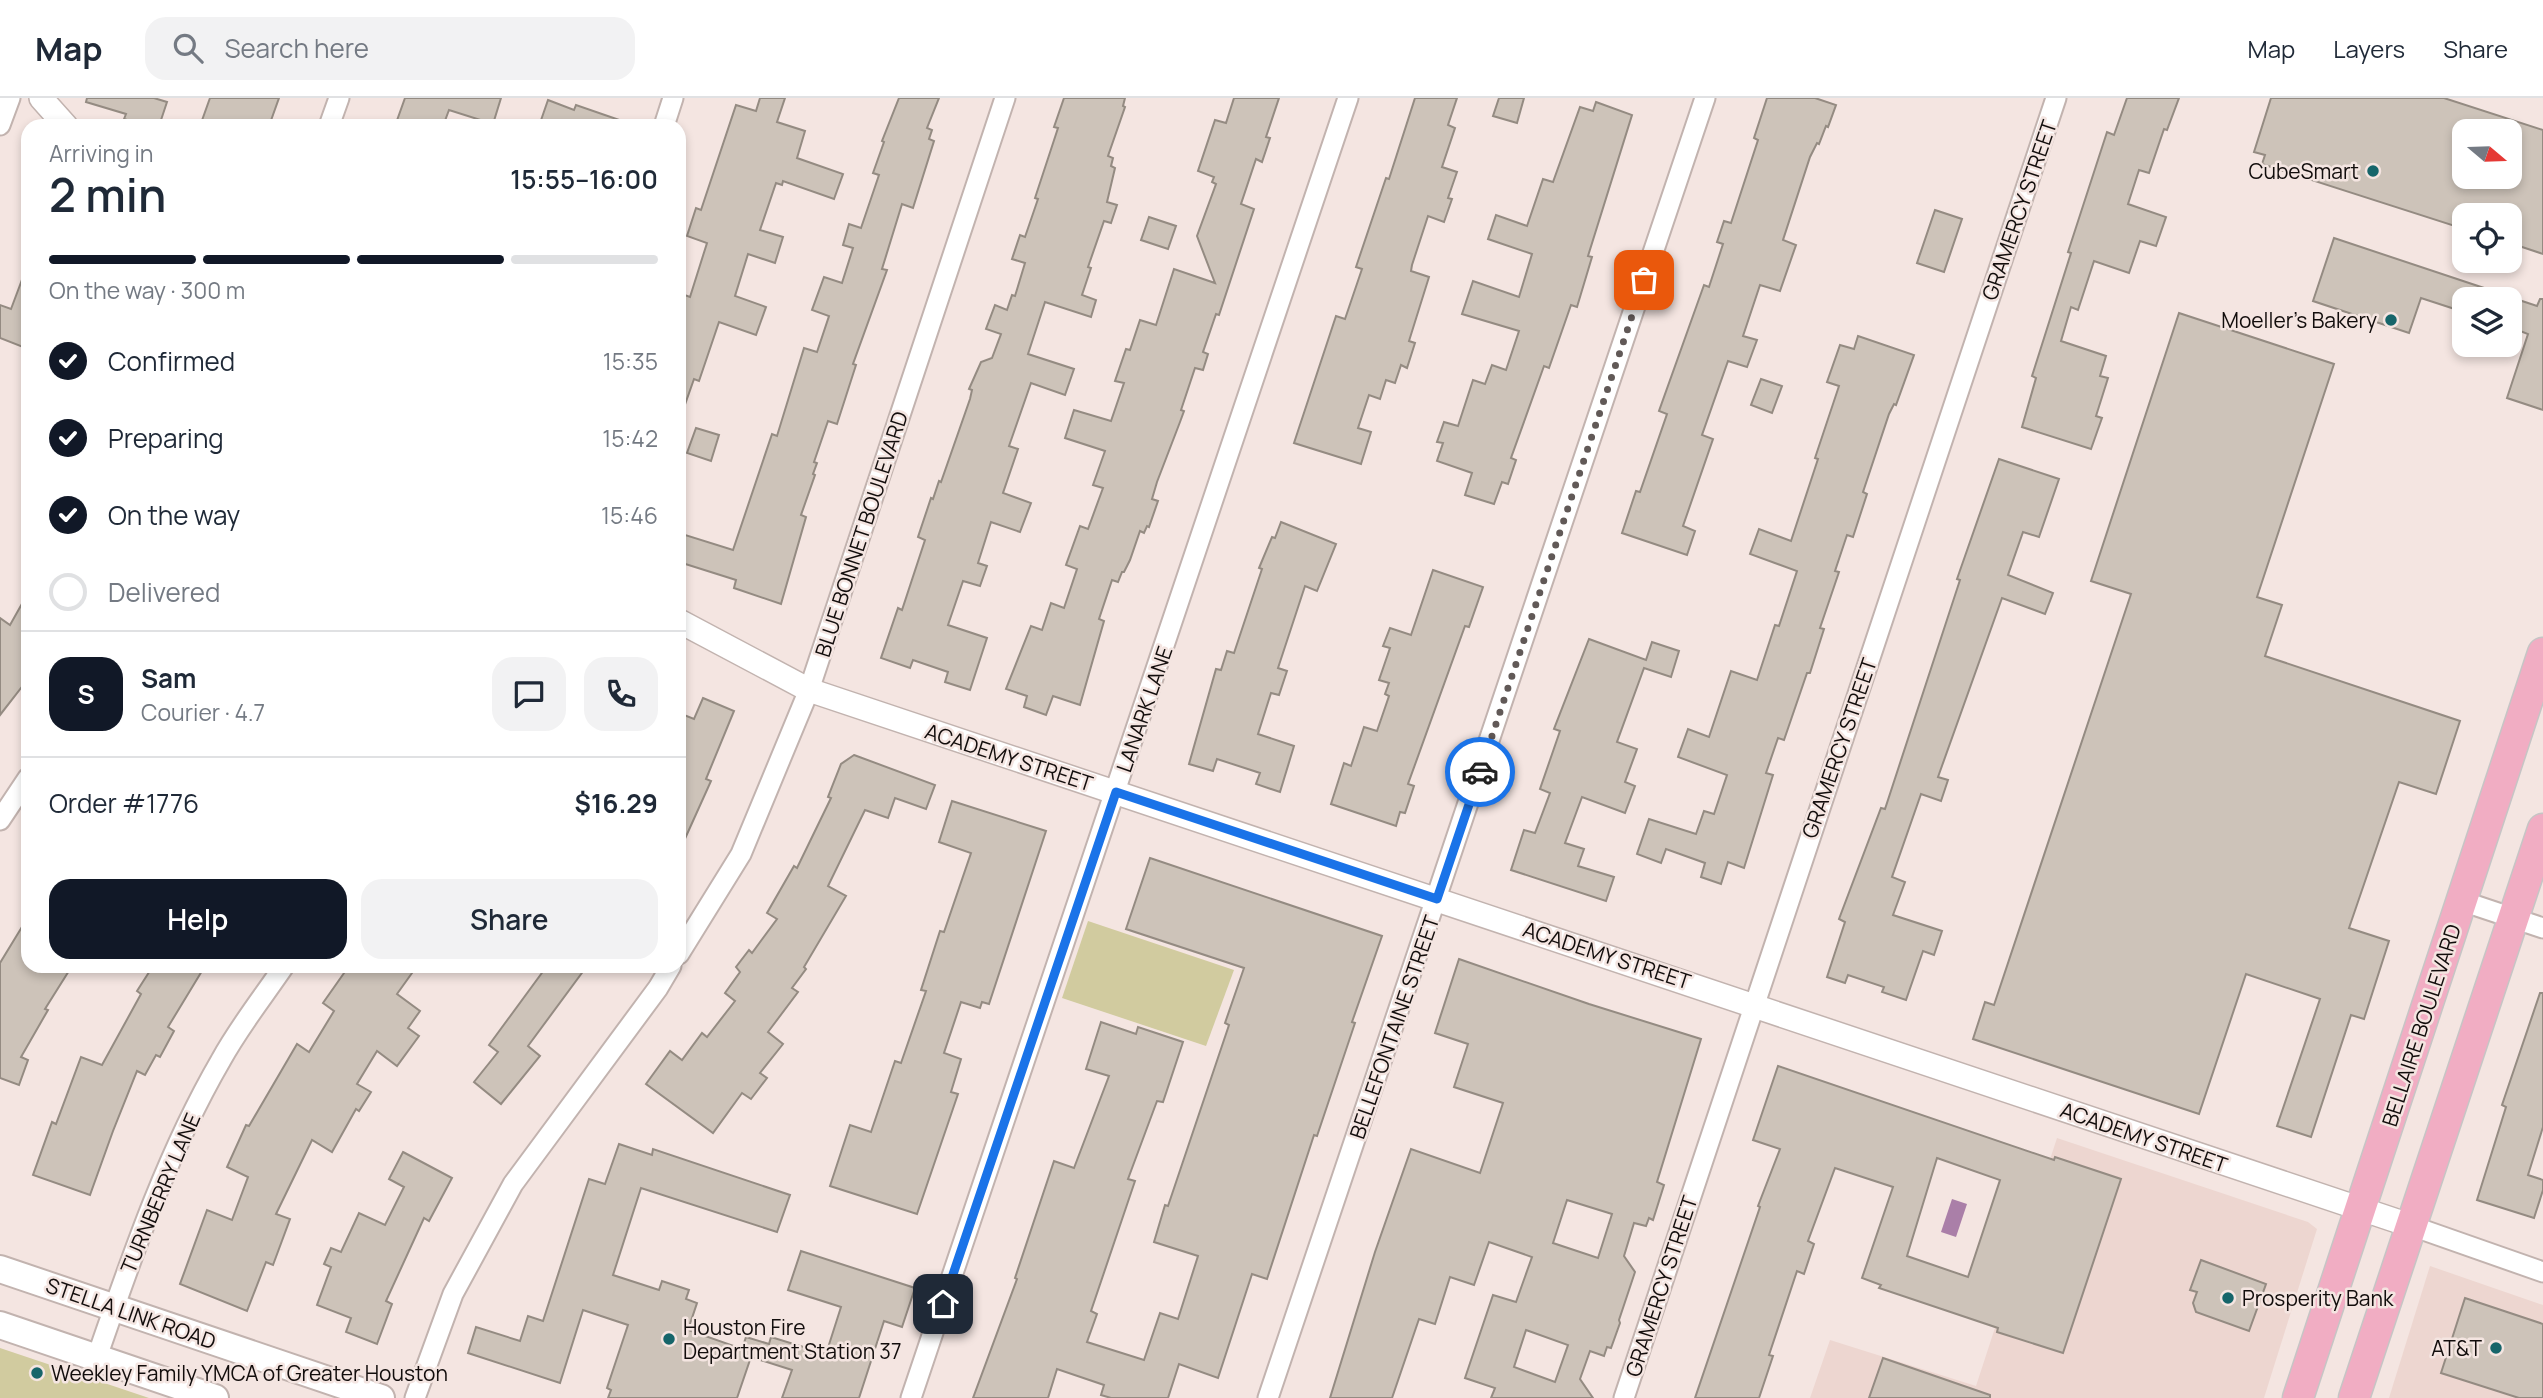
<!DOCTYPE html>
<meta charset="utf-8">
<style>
body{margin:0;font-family:Manrope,sans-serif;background:#f2f2f3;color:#1f2937;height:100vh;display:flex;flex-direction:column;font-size:26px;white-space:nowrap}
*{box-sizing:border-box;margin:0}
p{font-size:23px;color:#747a83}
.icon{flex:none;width:38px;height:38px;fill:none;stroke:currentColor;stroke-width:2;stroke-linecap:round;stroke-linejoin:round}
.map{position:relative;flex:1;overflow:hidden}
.drawer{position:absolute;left:21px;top:21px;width:665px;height:854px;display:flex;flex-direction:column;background:#fff;border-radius:21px;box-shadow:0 4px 10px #0003}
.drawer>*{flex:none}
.needle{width:46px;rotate:109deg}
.fabs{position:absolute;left:2452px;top:21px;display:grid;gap:14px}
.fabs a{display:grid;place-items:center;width:70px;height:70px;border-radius:14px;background:#fff;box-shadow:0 4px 10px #0003;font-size:35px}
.pin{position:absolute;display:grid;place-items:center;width:60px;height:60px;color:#fff;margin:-30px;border-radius:14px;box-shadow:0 4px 10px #0006}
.courier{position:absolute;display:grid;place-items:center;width:70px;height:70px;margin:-35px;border:5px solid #1a73e8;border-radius:50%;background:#fff;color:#222;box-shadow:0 2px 9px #0007}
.headline em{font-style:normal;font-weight:600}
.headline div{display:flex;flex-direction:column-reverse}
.headline{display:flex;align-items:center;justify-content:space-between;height:119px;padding:0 28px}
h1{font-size:46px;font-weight:600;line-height:52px}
.bar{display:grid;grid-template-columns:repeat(4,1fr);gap:10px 7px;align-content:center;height:84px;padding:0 28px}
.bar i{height:9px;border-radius:5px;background:#e0e1e3}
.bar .on{background:#111827}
.bar p{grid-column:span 4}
.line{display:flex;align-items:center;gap:18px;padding:0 28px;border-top:2px solid #e0e1e3}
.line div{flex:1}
.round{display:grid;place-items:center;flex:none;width:74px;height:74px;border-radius:21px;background:#f2f2f3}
ol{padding:0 28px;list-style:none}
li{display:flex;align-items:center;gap:21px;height:77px}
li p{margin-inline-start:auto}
li .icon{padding:7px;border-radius:50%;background:#111827;color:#fff;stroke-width:4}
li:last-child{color:#747a83}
li i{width:38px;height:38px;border:4px solid #e0e1e3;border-radius:50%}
.action{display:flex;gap:14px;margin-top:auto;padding:14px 28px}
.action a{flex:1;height:80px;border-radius:21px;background:#111827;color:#fff;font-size:28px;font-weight:600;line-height:80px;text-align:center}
.action a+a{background:#f2f2f3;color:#1f2937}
header{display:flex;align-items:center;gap:42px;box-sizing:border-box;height:98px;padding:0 35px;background:#fff;border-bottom:2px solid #e0e1e3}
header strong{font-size:33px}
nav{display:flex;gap:38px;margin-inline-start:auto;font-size:24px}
.search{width:490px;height:63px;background:#f2f2f3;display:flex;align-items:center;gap:18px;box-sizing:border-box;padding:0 24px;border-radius:21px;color:#747a83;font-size:26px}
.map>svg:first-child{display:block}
.built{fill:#edd6d0}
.green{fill:#d1cb9f}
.water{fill:#aa7fa8}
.building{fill:#cdc3b9;stroke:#948b82;stroke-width:2;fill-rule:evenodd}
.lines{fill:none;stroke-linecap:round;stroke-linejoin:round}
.minor-casing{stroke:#c2b3af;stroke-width:23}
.tertiary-casing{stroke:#c2b3af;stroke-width:26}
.secondary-casing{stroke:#c2b3af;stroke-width:30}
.primary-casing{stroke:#c6c5c5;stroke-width:33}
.minor{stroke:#fff;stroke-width:19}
.tertiary{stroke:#fff;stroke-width:23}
.secondary{stroke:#fff;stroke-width:26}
.primary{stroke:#f1adc3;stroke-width:30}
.done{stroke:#615957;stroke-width:7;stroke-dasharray:0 12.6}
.route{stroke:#1a73e8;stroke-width:9}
.poi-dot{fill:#16656a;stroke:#f4e5e1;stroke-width:2.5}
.labels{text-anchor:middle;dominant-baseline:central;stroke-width:5;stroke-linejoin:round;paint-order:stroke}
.poi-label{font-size:21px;fill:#120d0c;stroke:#f4e5e1;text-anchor:end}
.street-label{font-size:21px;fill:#120d0c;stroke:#f4e5e1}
</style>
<header>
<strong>Map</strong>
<div class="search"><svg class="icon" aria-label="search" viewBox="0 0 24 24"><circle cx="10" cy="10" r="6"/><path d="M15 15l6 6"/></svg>Search here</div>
<nav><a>Map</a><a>Layers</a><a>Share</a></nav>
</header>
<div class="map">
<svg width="2543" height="1300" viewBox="0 0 2543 1300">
<rect width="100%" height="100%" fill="#f4e5e1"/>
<!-- built -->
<g class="built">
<polygon points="2057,1040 2308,1124 2317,1131 2264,1300 1810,1300 1830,1242 1976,1288"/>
<polygon points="2430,1168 2543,1207 2543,1300 2389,1300"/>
</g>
<!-- green -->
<g class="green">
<polygon points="1088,823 1234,872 1206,948 1062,900"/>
<polygon points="0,1250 149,1300 0,1300"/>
</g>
<!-- water -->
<polygon class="water" points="1952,1101 1967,1106 1956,1139 1941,1134"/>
<!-- building -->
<g class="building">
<polygon points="87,0 154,0 167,4 159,28 146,28 124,21 126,16 86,4"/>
<polygon points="210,0 279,0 269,28 200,28"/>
<polygon points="405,0 501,0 493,26 449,12 443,28 395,28"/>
<polygon points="760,0 785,0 777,24 805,33 797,60 843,76 834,101 783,83 782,87 776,85 760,132 783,139 775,165 748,156 735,198 766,209 756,237 719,224 699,283 694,281 682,315 679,315 679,195 690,199 707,145 687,138 696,110 701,112 736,7 756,13"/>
<polygon points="899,0 939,0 927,30 932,32 929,41 934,43 913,110 902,106 882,171 887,172 853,266 856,267 837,326 828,323 814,364 817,365 813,376 815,377 801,417 806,419 781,506 734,490 736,482 679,464 679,435 733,452 772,336 777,338 804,250 817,254 829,218 812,212 824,179 842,185 853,150 843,147 849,126 861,130 879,77 873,75 884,44 882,43"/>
<polygon points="1064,0 1125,0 1123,8 1125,9 1108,58 1113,60 1111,68 1115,70 1107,104 1117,107 1111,125 1104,123 1088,169 1091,170 1082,197 1096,202 1091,219 1045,204 1028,256 1074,271 1065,297 1031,285 1009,348 1018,351 1003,395 1031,405 1020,434 991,424 978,465 987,468 980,488 963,483 948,527 987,540 970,592 945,584 948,574 913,562 910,570 881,560 898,510 902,512 925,442 918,439 931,400 933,401 939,383 941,384 970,301 972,292 969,291 981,264 992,260 1001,236 986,231 995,207 1007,212 1012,197 1015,198 1025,165 1012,161 1020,137 1025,139 1038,101 1035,100 1058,30 1054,29"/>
<polygon points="1234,0 1279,0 1266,39 1270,40 1262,64 1256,61 1241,106 1254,111 1219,217 1216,216 1203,254 1208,256 1203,272 1195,270 1181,312 1184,313 1180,324 1157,384 1152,401 1158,403 1149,429 1147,428 1144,435 1140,433 1130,462 1124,474 1122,474 1118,484 1112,482 1099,521 1104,523 1080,607 1053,598 1046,617 1024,609 1027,598 1006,591 1031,528 1042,532 1051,505 1064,510 1077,471 1066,467 1080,428 1088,431 1103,390 1093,387 1105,353 1065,340 1074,312 1111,323 1124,285 1115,283 1126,251 1130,252 1140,222 1156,227 1174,171 1215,185 1197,138 1216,86 1212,84 1214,79 1198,73 1215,22 1226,25"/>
<polygon points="1415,0 1457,0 1448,27 1455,30 1442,69 1457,74 1448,100 1452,101 1444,124 1428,118 1412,167 1411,173 1429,179 1409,243 1415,245 1407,270 1401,267 1395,285 1386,282 1380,301 1369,297 1358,330 1371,334 1361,366 1294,345 1336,218 1345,221 1362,171 1356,169 1386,80 1389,81"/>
<polygon points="1499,0 1524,0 1517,25 1493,18"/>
<polygon points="1767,0 1815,0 1836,7 1828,29 1826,28 1819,46 1817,45 1810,59 1783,142 1796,147 1780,193 1760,187 1743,238 1757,242 1747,269 1728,263 1702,337 1713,341 1683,428 1695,433 1687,457 1622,435 1636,393 1640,394 1667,316 1659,313 1704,187 1709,189 1723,146 1717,144 1724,123 1731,125 1758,42 1754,40"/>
<polygon points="2127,0 2179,0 2167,32 2164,31 2149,75 2139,72 2128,106 2166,119 2156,148 2140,143 2129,175 2094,163 2078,212 2071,209 2061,243 2106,258 2100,278 2108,280 2096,318 2102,320 2091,351 2022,329 2036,280 2032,278 2071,155 2068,154 2107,34 2114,37"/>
<path d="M 2271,0 L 2444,0 L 2543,32 L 2543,156 L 2510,145 L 2510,117 L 2464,117 L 2464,131 L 2262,66 L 2265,57 L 2254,54 ZM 2464,33 L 2510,33 L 2510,79 L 2464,79 Z"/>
<polygon points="548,2 574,12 576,7 628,25 628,28 539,28"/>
<polygon points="1596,4 1632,17 1588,158 1592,159 1577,209 1571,207 1549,270 1544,268 1511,360 1516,362 1508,386 1502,384 1494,406 1465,397 1472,375 1437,363 1443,345 1437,344 1444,324 1458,328 1473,282 1485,286 1492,267 1506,272 1519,233 1462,216 1473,183 1519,199 1532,156 1488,141 1496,117 1527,128 1543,81 1553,84 1580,9 1593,13"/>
<polygon points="1935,112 1962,121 1944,174 1917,165"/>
<polygon points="1149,119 1176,128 1168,151 1141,142"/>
<polygon points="2334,140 2508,198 2507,201 2464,201 2464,214 2421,200 2409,235 2313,203"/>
<polygon points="26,171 28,234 23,249 0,240 0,207 11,211"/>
<polygon points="2510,199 2537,208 2540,201 2543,201 2543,312 2507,300 2528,236 2510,229"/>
<polygon points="2179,215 2334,266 2257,499 2282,507 2265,558 2460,623 2436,696 2399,684 2349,830 2389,843 2364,921 2351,917 2311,1039 2277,1028 2320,901 2246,876 2199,1016 1973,941 1985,904 1994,907 2131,496 2091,483"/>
<polygon points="1858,238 1914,257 1896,307 1894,306 1889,316 1863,394 1867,396 1853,439 1847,437 1835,473 1839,474 1820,530 1824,531 1810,575 1807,575 1784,642 1778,640 1766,675 1773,677 1744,770 1728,764 1721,786 1701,779 1705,765 1666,751 1661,765 1637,756 1649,721 1696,736 1704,713 1714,716 1727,677 1678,659 1688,631 1709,639 1731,573 1757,582 1775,527 1779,528 1797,473 1750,456 1759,431 1791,443 1818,361 1815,360 1839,288 1827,284 1840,247 1854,251"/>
<polygon points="1761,281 1782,288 1772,315 1751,307"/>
<polygon points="696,330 719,337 711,363 687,355"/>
<polygon points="1999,361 2059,381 2039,439 2023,434 2008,477 2053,495 2045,516 2002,500 1938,679 1948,682 1941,703 1921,696 1892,779 1905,784 1893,817 1942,833 1934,857 1923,853 1906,902 1882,894 1884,889 1848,877 1845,885 1827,879 1845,824 1839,821 1881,710 1885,711 1960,482 1957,481"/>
<polygon points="1281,424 1336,446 1317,493 1305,488 1278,570 1287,573 1279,597 1271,595 1258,636 1294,648 1280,694 1256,686 1260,675 1217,661 1213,673 1189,666 1216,571 1221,572 1227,553 1234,555 1262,471 1259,470 1272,439 1275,440"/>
<polygon points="1433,472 1483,489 1469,529 1465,528 1408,686 1414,688 1405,715 1400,714 1396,728 1331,706 1344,665 1351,668 1364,629 1377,633 1389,598 1385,596 1389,585 1379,582 1390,550 1383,548 1390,530 1411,537"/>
<polygon points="28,495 28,581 0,617 0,520 10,527"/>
<polygon points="1589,541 1646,562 1652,544 1679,553 1671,579 1644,570 1617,644 1637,651 1625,684 1635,688 1625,715 1582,699 1565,745 1584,751 1578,768 1614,779 1606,803 1511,772 1524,732 1535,735 1550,695 1540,691 1560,633 1554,631"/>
<polygon points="703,600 734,613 706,681 711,683 679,754 679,615 694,621"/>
<polygon points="854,657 935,687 926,711 895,700 888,720 865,712 828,788 846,798 804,869 806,871 792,890 798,894 768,934 783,946 760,975 767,980 751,1001 742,995 713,1035 646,986 670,953 682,962 702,935 707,939 735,903 725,895 740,874 736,869 749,852 752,855 777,821 767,815 794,768 797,770 831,700 828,699 841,666"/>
<polygon points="952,703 1046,733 989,906 982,904 980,910 961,904 944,955 961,961 951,994 958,996 917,1116 830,1088 850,1027 871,1034 895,963 901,965 926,893 921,892 940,833 944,834 971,755 939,744"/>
<polygon points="1150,760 1382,838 1352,924 1355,925 1317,1038 1314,1037 1267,1181 1252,1176 1218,1280 1179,1266 1168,1300 1111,1300 1101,1297 1104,1287 1057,1271 1048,1300 973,1300 1017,1181 1015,1180 1054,1063 1074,1070 1109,978 1086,971 1101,924 1136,936 1138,929 1183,944 1163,1004 1157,1003 1128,1081 1135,1083 1091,1213 1097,1216 1087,1244 1144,1262 1160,1215 1178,1221 1198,1158 1154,1144 1165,1107 1168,1108 1229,927 1225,925 1244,870 1126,831"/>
<polygon points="28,819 28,868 72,868 45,911 48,912 21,959 28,962 19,987 0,980 0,865"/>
<path d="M 1459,861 L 1589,906 L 1701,941 L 1657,1084 L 1664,1087 L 1653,1122 L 1649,1120 L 1646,1128 L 1634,1125 L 1624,1158 L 1635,1174 L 1619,1222 L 1620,1225 L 1611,1250 L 1607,1249 L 1604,1258 L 1590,1253 L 1580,1281 L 1593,1300 L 1491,1300 L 1495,1290 L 1465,1280 L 1493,1197 L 1516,1204 L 1532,1159 L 1489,1144 L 1474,1187 L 1450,1179 L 1435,1226 L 1419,1221 L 1392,1300 L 1330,1300 L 1375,1154 L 1411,1051 L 1480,1075 L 1503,1005 L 1454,989 L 1468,946 L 1435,935 ZM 1567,1102 L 1612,1116 L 1598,1160 L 1553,1145 ZM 1526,1232 L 1568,1247 L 1555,1284 L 1514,1269 Z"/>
<polygon points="153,868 205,868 168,929 174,933 160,959 156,957 145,977 137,973 113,1033 90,1097 33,1077 52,1024 56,1026 81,959 102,967 141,896 137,893"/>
<polygon points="349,868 417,868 397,896 420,913 408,930 419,938 397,968 377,953 357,986 371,994 359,1013 356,1011 332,1054 312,1042 276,1116 290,1121 273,1167 266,1164 247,1213 180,1186 207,1112 232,1122 248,1079 227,1069 246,1027 249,1028 297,946 309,954 334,913 323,905"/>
<polygon points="547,868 587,868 528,948 540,958 501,1006 474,984 498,954 489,947"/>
<polygon points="2540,895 2543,895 2543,1029 2528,1077 2543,1082 2543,1092 2534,1120 2477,1102 2506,1009 2502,1007"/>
<path d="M 1778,968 L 2054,1062 L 2055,1059 L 2121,1081 L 2063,1255 L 1997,1234 L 1998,1230 L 1879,1190 L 1881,1187 L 1862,1180 L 1893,1089 L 1835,1070 L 1808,1143 L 1814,1146 L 1804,1176 L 1797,1173 L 1769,1257 L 1773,1258 L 1759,1300 L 1695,1300 L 1760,1109 L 1758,1108 L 1780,1051 L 1753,1042 ZM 1937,1060 L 2000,1082 L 1968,1179 L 1907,1158 Z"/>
<polygon points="619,1046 652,1057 653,1051 790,1097 777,1134 641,1090 613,1177 659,1192 662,1183 689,1192 686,1201 697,1205 688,1232 742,1251 746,1239 769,1246 771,1239 826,1256 841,1209 788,1192 801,1153 915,1190 902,1229 884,1223 859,1300 782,1300 792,1272 751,1259 737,1300 608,1300 611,1292 607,1290 628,1227 583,1212 560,1285 468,1255 476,1229 520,1243 528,1218 543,1223 589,1081 605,1086"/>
<polygon points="403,1054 452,1080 429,1123 424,1120 386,1203 392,1206 377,1246 346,1234 351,1220 317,1207 331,1169 324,1166 331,1150 341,1154 359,1115 385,1127 404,1089 389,1081"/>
<polygon points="2201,1162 2266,1186 2249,1233 2196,1214 2193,1205 2197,1194 2190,1192"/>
<polygon points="2465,1200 2543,1226 2543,1300 2519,1300 2441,1275"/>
<polygon points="1883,1260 1990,1297 1990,1300 1869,1300"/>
</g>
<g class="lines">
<!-- minor casing -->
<g class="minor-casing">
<g id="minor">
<polyline points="0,27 10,0"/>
<polyline points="329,28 339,0"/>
<polyline points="664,28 673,0"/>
<polyline points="0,722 28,680"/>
<polyline points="2462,803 2543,830"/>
<polyline points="679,856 741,756 809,592 1005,0"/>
<polyline points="2412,1128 2543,1174"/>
<path d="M 97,1259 C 132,1158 167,1055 221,962 C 239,929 263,899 284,868"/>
<polyline points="415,1300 453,1196 513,1086 658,890 671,868"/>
<polyline points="911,1300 1348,0"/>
<polyline points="1268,1300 1705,0"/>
<polyline points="1624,1300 2056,0"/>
</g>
</g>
<!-- tertiary casing -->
<g class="tertiary-casing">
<g id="tertiary">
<polyline points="41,0 66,28"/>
<polyline points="679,523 809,592 2412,1128"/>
</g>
</g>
<!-- secondary casing -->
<g class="secondary-casing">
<g id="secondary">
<polyline points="0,1171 381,1300"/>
<polyline points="0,1227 215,1300"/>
</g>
</g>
<!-- primary casing -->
<g class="primary-casing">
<g id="primary">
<polyline points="2298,1300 2543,555"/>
<polyline points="2354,1300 2543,731"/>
</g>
</g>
<!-- minor -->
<use href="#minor" class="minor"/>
<!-- tertiary -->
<use href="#tertiary" class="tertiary"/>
<!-- secondary -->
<use href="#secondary" class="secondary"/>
<!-- primary -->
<use href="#primary" class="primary"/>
</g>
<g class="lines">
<!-- done -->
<polyline class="done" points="1480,674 1644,182"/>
<!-- route -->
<polyline class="route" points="943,1206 1116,694 1437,801 1480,674"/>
</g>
<!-- markers -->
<g class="poi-dot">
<circle cx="2373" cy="73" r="7"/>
<circle cx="2391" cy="222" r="7"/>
<circle cx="2228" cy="1200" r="7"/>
<circle cx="669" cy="1241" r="7"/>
<circle cx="2496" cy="1250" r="7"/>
<circle cx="37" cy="1275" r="7"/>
</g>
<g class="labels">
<!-- poi labels -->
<g class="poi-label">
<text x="2359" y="73">CubeSmart</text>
<text x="2377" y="222">Moeller's Bakery</text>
<text x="2242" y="1200" text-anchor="start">Prosperity Bank</text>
<text x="683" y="1229" text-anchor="start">Houston Fire<tspan x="683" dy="24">Department Station 37</tspan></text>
<text x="2482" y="1250">AT&amp;T</text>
<text x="51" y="1275" text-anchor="start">Weekley Family YMCA of Greater Houston</text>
</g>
<!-- street labels -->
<g class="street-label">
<text transform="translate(2019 112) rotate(-71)">GRAMERCY STREET</text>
<text transform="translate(861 436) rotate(-72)">BLUE BONNET BOULEVARD</text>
<text transform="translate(1144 611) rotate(-71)">LANARK LANE</text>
<text transform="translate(1839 650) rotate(-71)">GRAMERCY STREET</text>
<text transform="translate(1009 659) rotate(18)">ACADEMY STREET</text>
<text transform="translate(1607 857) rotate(18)">ACADEMY STREET</text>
<text transform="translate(2421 927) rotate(-72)">BELLAIRE BOULEVARD</text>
<text transform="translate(1394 929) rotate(-71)">BELLEFONTAINE STREET</text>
<text transform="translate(2144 1039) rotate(19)">ACADEMY STREET</text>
<text transform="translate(160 1095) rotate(-67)">TURNBERRY LANE</text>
<text transform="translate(1661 1188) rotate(-72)">GRAMERCY STREET</text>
<text transform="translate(131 1215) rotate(19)">STELLA LINK ROAD</text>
</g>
</g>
</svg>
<div class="fabs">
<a><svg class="needle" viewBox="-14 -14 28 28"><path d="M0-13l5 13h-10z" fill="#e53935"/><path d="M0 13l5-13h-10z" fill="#747a83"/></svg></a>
<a><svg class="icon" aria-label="locate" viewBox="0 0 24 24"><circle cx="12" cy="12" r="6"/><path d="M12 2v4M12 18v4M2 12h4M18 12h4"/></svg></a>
<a><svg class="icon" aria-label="layers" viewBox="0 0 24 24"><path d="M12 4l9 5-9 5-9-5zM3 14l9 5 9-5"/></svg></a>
</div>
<div class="pin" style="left:1644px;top:182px;background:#ea580c"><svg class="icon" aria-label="bag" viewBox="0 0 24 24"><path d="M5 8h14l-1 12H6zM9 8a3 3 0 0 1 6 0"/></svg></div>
<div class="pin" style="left:943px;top:1206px;background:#1f2937"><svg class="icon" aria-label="home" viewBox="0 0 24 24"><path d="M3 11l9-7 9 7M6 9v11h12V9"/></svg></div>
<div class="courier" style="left:1480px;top:674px"><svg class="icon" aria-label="car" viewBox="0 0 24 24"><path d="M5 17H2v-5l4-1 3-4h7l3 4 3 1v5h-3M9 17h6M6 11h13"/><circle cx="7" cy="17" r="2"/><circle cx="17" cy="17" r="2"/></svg></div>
<section class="drawer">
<div class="headline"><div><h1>2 min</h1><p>Arriving in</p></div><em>15:55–16:00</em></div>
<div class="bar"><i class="on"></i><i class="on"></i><i class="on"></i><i></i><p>On the way · 300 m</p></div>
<ol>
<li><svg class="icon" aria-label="check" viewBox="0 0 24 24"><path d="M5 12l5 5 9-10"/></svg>Confirmed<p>15:35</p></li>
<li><svg class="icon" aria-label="check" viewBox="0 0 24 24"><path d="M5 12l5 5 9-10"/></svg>Preparing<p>15:42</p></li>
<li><svg class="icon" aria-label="check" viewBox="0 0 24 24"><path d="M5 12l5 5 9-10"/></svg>On the way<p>15:46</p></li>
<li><i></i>Delivered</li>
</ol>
<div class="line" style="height:126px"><b class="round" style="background:#111827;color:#fff">S</b><div><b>Sam</b><p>Courier · 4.7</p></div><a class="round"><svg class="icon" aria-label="chat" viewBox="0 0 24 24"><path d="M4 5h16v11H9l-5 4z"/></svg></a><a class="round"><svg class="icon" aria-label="phone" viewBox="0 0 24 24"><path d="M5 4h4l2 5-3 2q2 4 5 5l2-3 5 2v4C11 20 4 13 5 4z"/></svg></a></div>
<div class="line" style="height:91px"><div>Order #1776</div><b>$16.29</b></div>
<div class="action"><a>Help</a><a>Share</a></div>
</section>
</div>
